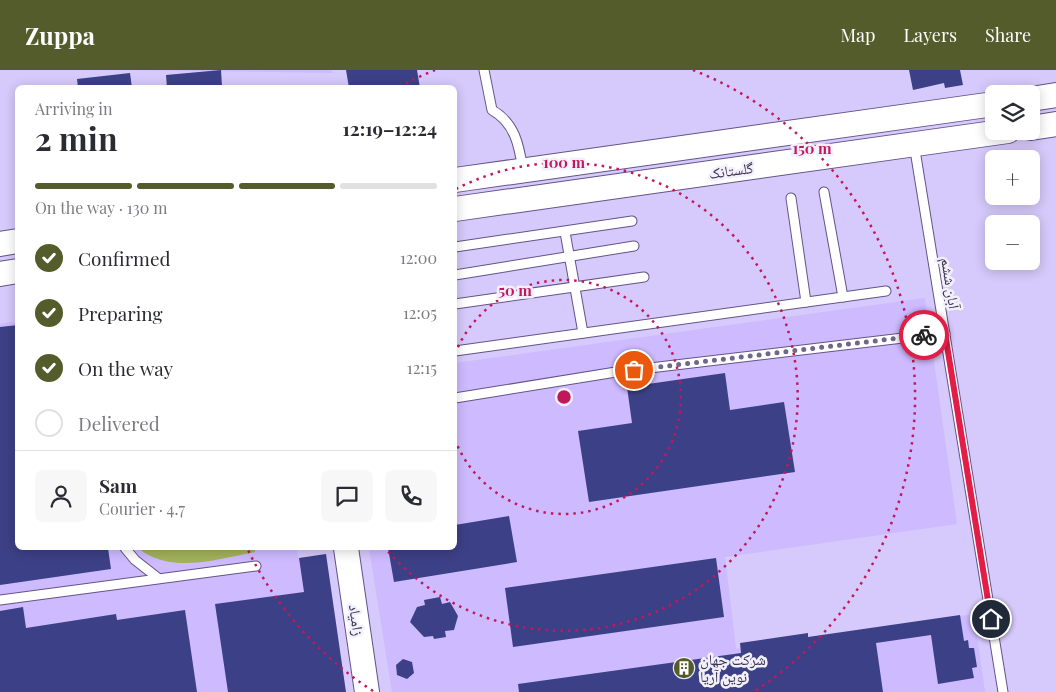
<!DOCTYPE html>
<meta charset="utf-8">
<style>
body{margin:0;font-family:"Playfair Display","Noto Naskh Arabic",serif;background:#f7f7f7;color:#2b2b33;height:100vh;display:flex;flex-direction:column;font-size:19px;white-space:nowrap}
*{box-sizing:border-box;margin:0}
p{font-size:16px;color:#7c7c81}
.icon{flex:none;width:28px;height:28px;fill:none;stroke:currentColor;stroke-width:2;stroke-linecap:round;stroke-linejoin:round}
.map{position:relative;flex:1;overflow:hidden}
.panel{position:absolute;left:15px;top:15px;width:442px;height:465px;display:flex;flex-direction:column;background:#fff;border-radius:8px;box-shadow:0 2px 12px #0003}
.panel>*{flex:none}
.fabs{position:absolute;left:985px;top:15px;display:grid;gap:10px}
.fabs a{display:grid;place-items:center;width:55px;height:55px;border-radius:8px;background:#fff;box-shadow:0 2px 12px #0003;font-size:25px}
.pin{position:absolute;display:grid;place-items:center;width:42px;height:42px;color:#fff;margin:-21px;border:2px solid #fff;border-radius:50%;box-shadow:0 1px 5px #0007}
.courier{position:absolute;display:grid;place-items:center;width:50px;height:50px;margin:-25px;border:4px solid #e11d48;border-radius:50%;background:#fff;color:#222;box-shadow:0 1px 6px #0007}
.summary em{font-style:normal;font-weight:700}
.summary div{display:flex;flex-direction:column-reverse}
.summary{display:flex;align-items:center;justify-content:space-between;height:85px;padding:0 20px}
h1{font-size:32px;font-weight:700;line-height:38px}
.bar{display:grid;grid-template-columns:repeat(4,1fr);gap:8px 5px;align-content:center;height:60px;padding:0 20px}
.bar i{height:6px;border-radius:4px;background:#e1e1e2}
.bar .selected{background:#535c2a}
.bar p{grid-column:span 4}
.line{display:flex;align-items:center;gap:12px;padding:0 20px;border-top:1px solid #e1e1e2}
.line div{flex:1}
.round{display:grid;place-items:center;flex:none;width:52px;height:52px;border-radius:8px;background:#f7f7f7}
ol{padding:0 20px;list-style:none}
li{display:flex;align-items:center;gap:15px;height:55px}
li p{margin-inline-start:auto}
li .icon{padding:5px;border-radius:50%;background:#535c2a;color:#fff;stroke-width:4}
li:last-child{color:#7c7c81}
li i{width:28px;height:28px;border:2px solid #e1e1e2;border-radius:50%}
header{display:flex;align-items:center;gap:30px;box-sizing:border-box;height:70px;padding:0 25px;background:#535c2a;color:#fff}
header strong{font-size:24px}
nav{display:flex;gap:28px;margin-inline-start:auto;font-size:18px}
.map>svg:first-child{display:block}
.built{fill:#cdbaff}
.green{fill:#a3b25b}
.building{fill:#3c4086}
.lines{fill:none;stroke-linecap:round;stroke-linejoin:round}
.lane-casing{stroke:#645389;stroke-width:11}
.secondary-casing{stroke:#645389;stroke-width:26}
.lane{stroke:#fff;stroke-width:9}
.secondary{stroke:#fff;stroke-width:24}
.done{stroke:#716889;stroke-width:5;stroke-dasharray:0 9}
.route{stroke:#e11d48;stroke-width:6}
.ring{fill:none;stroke:#c2185b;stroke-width:2.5;stroke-dasharray:2.5 5}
.labels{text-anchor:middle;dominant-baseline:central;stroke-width:5;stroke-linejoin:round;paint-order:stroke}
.street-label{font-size:15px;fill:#3a334b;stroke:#f3f0fd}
.poi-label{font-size:15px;fill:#3a334b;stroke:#f3f0fd;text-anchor:start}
.centre{fill:#c2185b;stroke:#f3f0fd;stroke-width:2.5}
.ring-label{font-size:15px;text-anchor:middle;font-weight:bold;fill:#c2185b;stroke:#f3f0fd;stroke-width:5;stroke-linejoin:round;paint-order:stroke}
</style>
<header>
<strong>Zuppa</strong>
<nav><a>Map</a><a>Layers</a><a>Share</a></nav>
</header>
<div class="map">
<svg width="1056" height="622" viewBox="0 0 1056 622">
<rect width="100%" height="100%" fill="#d6c9fb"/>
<!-- built -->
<g class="built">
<polygon points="133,0 332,0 333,3"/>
<polygon points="925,228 957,454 725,487 736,579 974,544 985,622 392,622 369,478 455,478 455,293"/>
<polygon points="17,251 18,478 297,478 320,622 0,622 0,254"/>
</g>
<!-- green -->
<path class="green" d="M 138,478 L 254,478 L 255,482 C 217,489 171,505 138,478 Z"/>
<!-- building -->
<g class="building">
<polygon points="221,0 222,16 167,18 166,5"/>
<polygon points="346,0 417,0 420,18 349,18"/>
<polygon points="909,0 960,0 963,15 945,18 944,13 913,20"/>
<polygon points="130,3 132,18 78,18 77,9"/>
<polygon points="18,255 18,478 108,478 111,499 0,515 0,257"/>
<polygon points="725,303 730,340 784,332 795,402 589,432 578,361 632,353 627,317"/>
<polygon points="509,446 517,492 394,512 388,478 455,478 455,455"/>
<polygon points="326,484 346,622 228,622 215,534 304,522 299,488"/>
<polygon points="716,488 724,547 513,577 505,518"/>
<polygon points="440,527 442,534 450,532 458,546 454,560 445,561 446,567 434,569 433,566 424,567 410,552 417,537 425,535 424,530"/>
<polygon points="23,537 26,558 116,544 117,550 185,540 197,622 0,622 0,541"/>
<polygon points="960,545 964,571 968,570 969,578 974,578 977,597 972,598 974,608 938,614 931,565 876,573 883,622 519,622 518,614 741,583 740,573 808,563 808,567"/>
<polygon points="403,589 412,592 414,603 407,609 397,605 396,595"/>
</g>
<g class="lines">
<!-- lane casing -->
<g class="lane-casing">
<g id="lane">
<path d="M 484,0 L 492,40 C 515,53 519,75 523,100"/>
<polyline points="914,74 1003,622"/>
<polyline points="824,122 843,227"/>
<polyline points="791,128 806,232"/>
<polyline points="565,162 583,263"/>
<polyline points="455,177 632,151"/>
<polyline points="455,205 634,176"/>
<polyline points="455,234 644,207"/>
<polyline points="455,281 886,221"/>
<polyline points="455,328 616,302 945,263"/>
<polyline points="125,478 135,490 158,508"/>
<polyline points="0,530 256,496"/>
</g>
</g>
<!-- secondary casing -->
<g class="secondary-casing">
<g id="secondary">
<polyline points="1031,29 1056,25"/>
<polyline points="1031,58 1056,54"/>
<polyline points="455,110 994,34"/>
<polyline points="455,139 1008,61"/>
<polyline points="0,174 18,171"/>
<polyline points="0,204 18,201"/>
<polyline points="346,478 367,622"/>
</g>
</g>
<!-- lane -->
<use href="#lane" class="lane"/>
<!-- secondary -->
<use href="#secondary" class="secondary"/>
</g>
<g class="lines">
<!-- done -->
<polyline class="done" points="634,300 924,265"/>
<!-- route -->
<polyline class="route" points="924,265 945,263 991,549"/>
</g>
<!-- distance rings -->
<g class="ring">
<path d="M455 284A117 117 0 1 1 455 370"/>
<path d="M456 119A234 234 0 1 1 386 479"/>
<path d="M373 621A351 351 0 0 1 247 478M399 17A351 351 0 0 1 435 0M693 0A351 351 0 0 1 755 621"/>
</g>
<!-- icons -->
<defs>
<g id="building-disc" transform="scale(1.125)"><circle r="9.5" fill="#535c2a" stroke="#f3f0fd"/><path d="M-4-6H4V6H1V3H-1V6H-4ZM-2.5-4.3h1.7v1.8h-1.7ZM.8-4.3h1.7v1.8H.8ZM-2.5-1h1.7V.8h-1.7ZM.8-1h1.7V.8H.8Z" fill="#fff"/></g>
</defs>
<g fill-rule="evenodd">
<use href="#building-disc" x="684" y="598"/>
</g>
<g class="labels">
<!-- street labels -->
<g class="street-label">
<text transform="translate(731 100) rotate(-8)">گلستانک</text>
<text transform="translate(951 213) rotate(81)">آبان ششم</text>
<text transform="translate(357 550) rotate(82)">زامیاد</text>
</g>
<!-- poi labels -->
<g class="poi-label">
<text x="700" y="589">شرکت جهان<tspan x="700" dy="17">نوین آریا</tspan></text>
</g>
</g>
<circle cx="564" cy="327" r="8" class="centre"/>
<g class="ring-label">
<text x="812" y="84">150 m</text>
<text x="564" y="98">100 m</text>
<text x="515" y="226">50 m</text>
</g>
</svg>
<div class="fabs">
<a><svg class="icon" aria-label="layers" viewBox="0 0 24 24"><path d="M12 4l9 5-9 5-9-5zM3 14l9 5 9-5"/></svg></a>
<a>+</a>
<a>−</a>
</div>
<div class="pin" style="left:634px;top:300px;background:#ea580c"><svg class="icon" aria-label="bag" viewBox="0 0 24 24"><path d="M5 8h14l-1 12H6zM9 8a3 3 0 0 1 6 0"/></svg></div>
<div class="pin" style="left:991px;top:549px;background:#1f2937"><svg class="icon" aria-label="home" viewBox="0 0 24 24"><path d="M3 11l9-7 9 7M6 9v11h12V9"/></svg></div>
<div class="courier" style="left:924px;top:265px"><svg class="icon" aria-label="bike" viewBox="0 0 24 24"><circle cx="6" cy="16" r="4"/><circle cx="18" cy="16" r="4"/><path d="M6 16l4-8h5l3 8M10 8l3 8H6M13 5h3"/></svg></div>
<section class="panel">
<div class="summary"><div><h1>2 min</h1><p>Arriving in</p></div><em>12:19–12:24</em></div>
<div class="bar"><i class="selected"></i><i class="selected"></i><i class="selected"></i><i></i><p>On the way · 130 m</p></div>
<ol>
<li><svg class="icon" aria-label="check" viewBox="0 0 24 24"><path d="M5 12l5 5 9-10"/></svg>Confirmed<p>12:00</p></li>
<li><svg class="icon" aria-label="check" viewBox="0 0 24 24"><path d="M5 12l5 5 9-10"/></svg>Preparing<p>12:05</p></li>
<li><svg class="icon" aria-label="check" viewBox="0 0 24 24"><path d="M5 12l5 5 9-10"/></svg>On the way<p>12:15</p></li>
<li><i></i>Delivered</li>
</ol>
<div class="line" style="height:90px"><a class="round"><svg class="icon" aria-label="person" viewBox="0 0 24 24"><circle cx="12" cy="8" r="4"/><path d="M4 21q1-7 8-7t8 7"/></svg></a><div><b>Sam</b><p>Courier · 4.7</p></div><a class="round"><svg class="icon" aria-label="chat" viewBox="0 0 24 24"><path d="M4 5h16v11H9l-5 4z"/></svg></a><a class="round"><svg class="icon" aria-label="phone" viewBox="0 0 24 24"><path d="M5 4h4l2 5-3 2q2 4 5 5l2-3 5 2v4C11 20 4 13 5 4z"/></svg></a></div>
</section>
</div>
